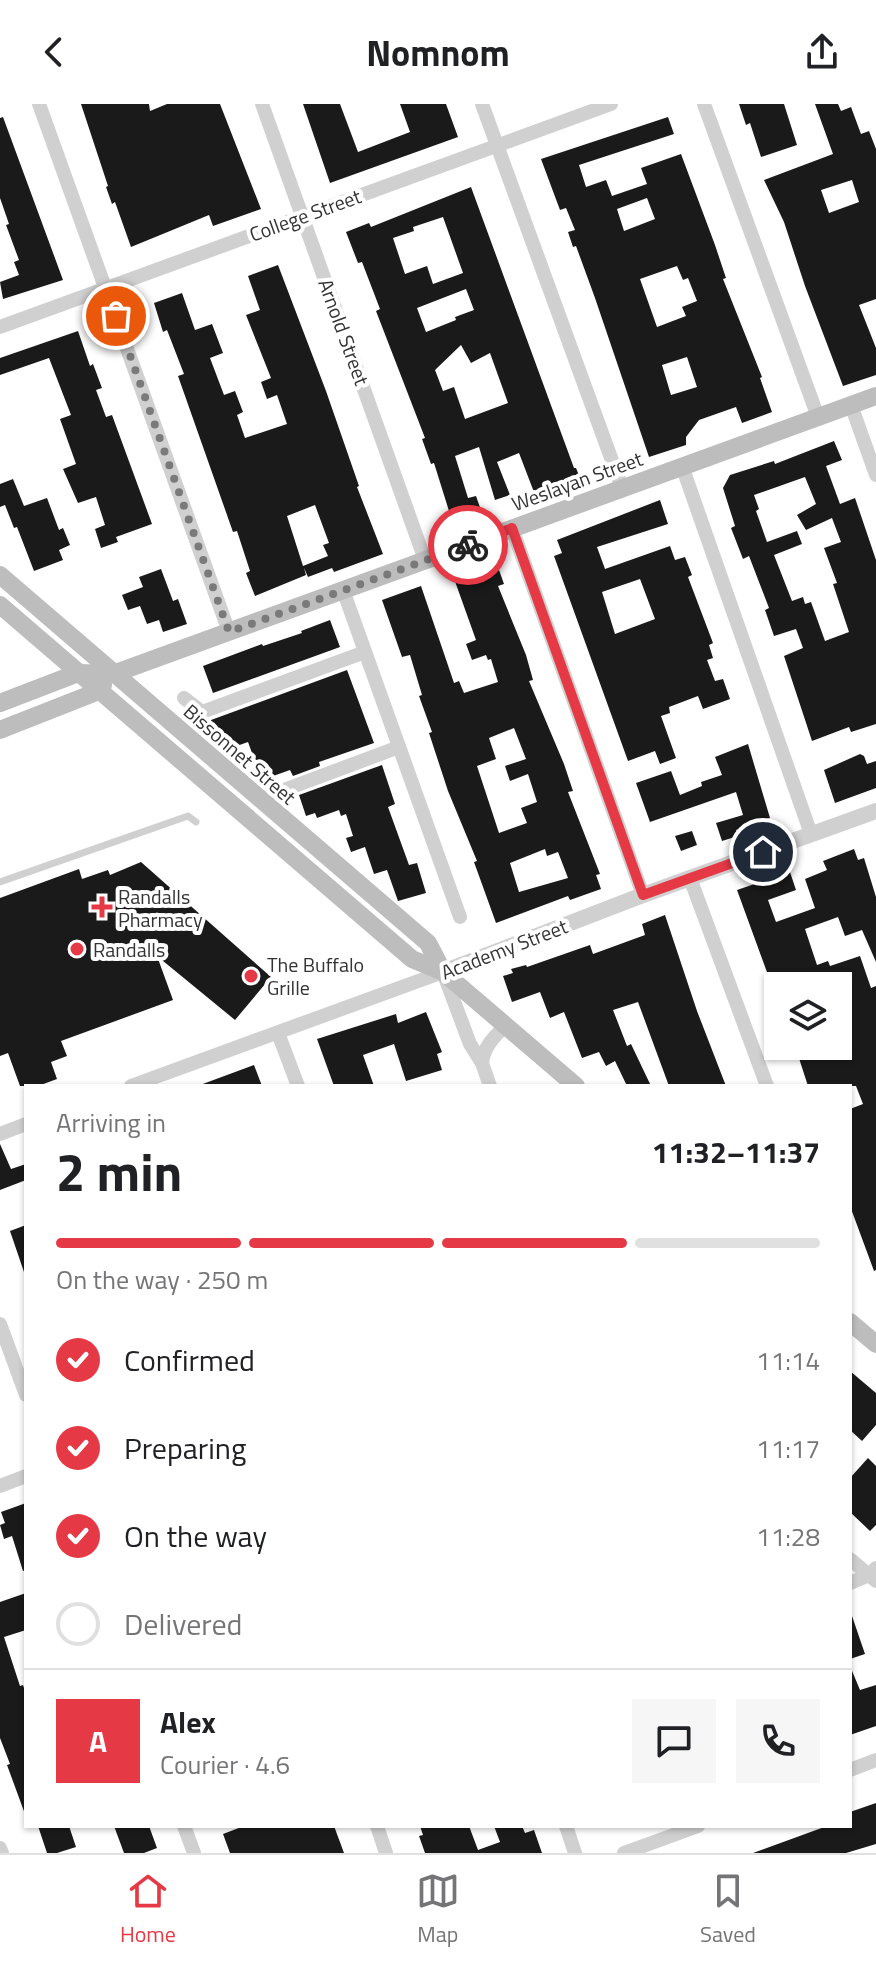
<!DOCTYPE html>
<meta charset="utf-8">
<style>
body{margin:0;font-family:"Titillium Web",sans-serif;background:#f6f6f6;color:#202124;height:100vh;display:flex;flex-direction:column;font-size:30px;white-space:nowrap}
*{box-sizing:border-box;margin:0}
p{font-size:26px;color:#757577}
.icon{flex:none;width:44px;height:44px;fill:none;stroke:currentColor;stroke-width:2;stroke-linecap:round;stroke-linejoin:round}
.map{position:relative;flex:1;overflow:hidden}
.panel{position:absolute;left:24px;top:980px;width:828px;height:744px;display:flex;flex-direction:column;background:#fff;border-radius:0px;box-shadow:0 2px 6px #0004}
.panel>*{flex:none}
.tools{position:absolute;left:764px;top:868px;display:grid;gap:16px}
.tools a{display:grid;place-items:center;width:88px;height:88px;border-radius:0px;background:#fff;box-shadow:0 2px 6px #0004;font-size:40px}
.pin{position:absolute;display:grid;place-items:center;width:68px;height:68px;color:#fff;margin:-34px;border:4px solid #fff;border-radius:50%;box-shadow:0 2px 8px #0007}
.courier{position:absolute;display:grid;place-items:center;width:80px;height:80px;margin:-40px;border:6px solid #e63946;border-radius:50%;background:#fff;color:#222;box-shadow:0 2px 10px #0007}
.overview em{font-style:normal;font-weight:700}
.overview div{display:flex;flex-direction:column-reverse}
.overview{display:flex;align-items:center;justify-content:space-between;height:136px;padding:0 32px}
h1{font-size:52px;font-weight:700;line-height:60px}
.bar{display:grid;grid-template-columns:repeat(4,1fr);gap:12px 8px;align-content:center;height:96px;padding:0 32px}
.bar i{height:10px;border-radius:6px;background:#e0e0e0}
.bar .current{background:#e63946}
.bar p{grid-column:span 4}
.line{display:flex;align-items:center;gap:20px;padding:0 32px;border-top:2px solid #e0e0e0}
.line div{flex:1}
.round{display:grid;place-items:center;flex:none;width:84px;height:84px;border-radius:0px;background:#f6f6f6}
ol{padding:0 32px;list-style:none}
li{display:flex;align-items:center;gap:24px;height:88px}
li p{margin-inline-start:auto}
li .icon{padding:8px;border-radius:50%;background:#e63946;color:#fff;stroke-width:4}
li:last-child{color:#757577}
li i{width:44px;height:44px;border:4px solid #e0e0e0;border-radius:50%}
header{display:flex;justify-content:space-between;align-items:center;height:104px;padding:0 32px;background:#fff;font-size:36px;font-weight:700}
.tabs{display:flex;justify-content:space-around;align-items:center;height:112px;border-top:2px solid #e0e0e0;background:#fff;font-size:22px;color:#757577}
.tabs a{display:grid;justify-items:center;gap:4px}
.tabs .current{color:#e63946}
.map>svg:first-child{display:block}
.building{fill:#1a1a1a;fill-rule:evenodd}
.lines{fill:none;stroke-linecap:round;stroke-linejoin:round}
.service{stroke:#d0d0d0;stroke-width:7}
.minor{stroke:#d0d0d0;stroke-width:14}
.tertiary{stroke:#d0d0d0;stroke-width:16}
.secondary{stroke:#bdbdbd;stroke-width:18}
.done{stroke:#7a7a7a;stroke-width:8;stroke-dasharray:0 14.4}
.route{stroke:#e63946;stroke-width:10}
.poi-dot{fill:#e63946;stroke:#fff;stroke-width:3}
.labels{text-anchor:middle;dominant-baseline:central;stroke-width:8;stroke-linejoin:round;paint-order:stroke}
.street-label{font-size:20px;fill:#333;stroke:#fff}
.poi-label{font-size:20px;fill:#333;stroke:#fff;text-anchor:start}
</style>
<header><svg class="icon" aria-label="back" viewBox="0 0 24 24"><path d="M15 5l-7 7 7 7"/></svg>Nomnom<svg class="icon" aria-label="share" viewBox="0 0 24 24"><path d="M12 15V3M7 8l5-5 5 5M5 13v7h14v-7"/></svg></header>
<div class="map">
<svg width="876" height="1749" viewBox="0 0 876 1749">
<rect width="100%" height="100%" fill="#fff"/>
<!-- building -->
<g class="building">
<polygon points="81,0 149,0 150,7 167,0 220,0 261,105 213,122 209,111 131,143 115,98 112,100 106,83 108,82"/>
<polygon points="303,0 340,0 358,48 410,28 400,0 446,0 458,33 330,79"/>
<polygon points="739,0 784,0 797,41 761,53 750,19 746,21"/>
<path d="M 815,0 L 838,0 L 841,7 L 851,3 L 861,30 L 869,27 L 876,45 L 876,195 L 859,201 L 876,244 L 876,271 L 843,282 L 805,182 L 784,118 L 764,76 L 833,50 ZM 852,76 L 859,98 L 829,109 L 821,86 Z"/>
<polygon points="3,13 63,176 3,195 0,178 19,171 14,158 19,156 6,121 9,120 0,94 0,14"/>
<path d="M 668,13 L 674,30 L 579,61 L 586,83 L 606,76 L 612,92 L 647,80 L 641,64 L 681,50 L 715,141 L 726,174 L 723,175 L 762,273 L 760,274 L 772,308 L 742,319 L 736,303 L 699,316 L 686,333 L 686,341 L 649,353 L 595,194 L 576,142 L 573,143 L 568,128 L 575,126 L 566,104 L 560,106 L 541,55 ZM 647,94 L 655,115 L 624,127 L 617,105 ZM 677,162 L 683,176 L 688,174 L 697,197 L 682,203 L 686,212 L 657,223 L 640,175 ZM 687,253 L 697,283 L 671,291 L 662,261 Z"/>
<path d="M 471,83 L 574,364 L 576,364 L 582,379 L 537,396 L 519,349 L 497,358 L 510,391 L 495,396 L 479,343 L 455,352 L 468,394 L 476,392 L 483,412 L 454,423 L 434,359 L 431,360 L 422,335 L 425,334 L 376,207 L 380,205 L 362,158 L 358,159 L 346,128 L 369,119 L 371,123 ZM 443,113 L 463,169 L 433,180 L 427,162 L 405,170 L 393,134 L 414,127 L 413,123 ZM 466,185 L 474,206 L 455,213 L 456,216 L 426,228 L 417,204 ZM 461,241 L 471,259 L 490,249 L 508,299 L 465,315 L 454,283 L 443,287 L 435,266 Z"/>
<path d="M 278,161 L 326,287 L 359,382 L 357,383 L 383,450 L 334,468 L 332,464 L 308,473 L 304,464 L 306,471 L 255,492 L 246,469 L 250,467 L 237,427 L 233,428 L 178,272 L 184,270 L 167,226 L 163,228 L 154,199 L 182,189 L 195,226 L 212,220 L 223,249 L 210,254 L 224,291 L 235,287 L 243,308 L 237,311 L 245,334 L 287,320 L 277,291 L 267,295 L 261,278 L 271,274 L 246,211 L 260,206 L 248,172 ZM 315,401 L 329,439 L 323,441 L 328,452 L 303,462 L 287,412 Z"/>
<polygon points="78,227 90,262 93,260 102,284 96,286 106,313 112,311 152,420 116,433 118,438 101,444 95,425 105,421 96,393 78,399 63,365 76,360 60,315 71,311 49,254 0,271 0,254"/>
<path d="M 834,337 L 842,356 L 826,362 L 840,400 L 855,394 L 876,456 L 876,620 L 851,628 L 849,623 L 812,637 L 784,552 L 803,544 L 796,525 L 774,532 L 765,506 L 769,504 L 749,452 L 743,455 L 731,424 L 735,422 L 723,384 L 730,371 L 774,357 L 775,360 ZM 805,373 L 816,400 L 797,411 L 806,426 L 832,414 L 841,438 L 824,444 L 837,479 L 833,480 L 849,528 L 825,537 L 811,498 L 805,500 L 803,493 L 792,497 L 774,451 L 802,440 L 797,427 L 767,438 L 756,407 L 759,405 L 754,391 Z"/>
<polygon points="13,375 24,402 47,394 59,426 63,424 70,441 59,446 63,456 34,467 17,423 14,424 5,401 0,403 0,380"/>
<path d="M 660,396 L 668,420 L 597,443 L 605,465 L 670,442 L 675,456 L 685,453 L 692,471 L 688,473 L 713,539 L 709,541 L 713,554 L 707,556 L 715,577 L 723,575 L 730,595 L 703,605 L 698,592 L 669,603 L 670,609 L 661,612 L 676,654 L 660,660 L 655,647 L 628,657 L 554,452 L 562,449 L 557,436 ZM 640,475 L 655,515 L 615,530 L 602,488 Z"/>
<path d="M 488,456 L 492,468 L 499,466 L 504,480 L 498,482 L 526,551 L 533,576 L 529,577 L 564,660 L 573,687 L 568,688 L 600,770 L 596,771 L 601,785 L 570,796 L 568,792 L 496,819 L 474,758 L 477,757 L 448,687 L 429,629 L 432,628 L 419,592 L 422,591 L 410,551 L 402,553 L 382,496 L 421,482 L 454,579 L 459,577 L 464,589 L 498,578 L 491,555 L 488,556 L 486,551 L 472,556 L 466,540 L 476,536 L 452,469 ZM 514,624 L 526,655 L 505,662 L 510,677 L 528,670 L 537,698 L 521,704 L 527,719 L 499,729 L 477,662 L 496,655 L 489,634 ZM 545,745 L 547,752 L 558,748 L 568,774 L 519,788 L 510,759 Z"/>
<polygon points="161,465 173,497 178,495 187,520 163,528 159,516 147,520 140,502 128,506 122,491 143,483 139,473"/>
<polygon points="330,516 340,543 213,589 203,562 262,540 263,542 302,529 301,527"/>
<polygon points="347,566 374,639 319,658 320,662 293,672 290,666 262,676 248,638 231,644 227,632 218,635 211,616"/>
<polygon points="748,640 770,714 736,726 738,732 722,737 716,719 743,711 736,688 650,718 636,679 671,667 680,691 702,682 701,678 722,671 715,653"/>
<polygon points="860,650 864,652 867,660 876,657 876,684 835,699 824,666"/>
<polygon points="382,661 395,700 388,703 409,761 417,759 426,789 398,797 387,766 374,770 365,743 351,748 346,734 353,732 346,710 341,712 339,706 317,714 315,709 306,712 299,691"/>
<polygon points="692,727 697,741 681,747 675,732"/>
<polygon points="854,745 858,756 864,754 876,793 876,858 862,826 845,832 838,813 805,825 817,861 828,857 830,862 860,852 871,884 876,882 876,1166 874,1167 850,1102 850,1005 863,1000 856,982 808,982 795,942 838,942 838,877 818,882 816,874 793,882 772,882 737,786 790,768 796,786 768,796 776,818 815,804 805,775 827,766 823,757"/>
<polygon points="141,758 271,873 235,916 157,852 173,896 61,937 67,952 51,958 57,975 38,982 20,982 8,949 0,952 0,794 79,765 82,775 108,766 110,771"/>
<polygon points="665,811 697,907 726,982 669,982 638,898 613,906 627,942 631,940 651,982 627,982 615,957 606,962 599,948 582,954 564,908 550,914 540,888 512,898 503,872 513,869 511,865 526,861 527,863 590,841 593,850 645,831 642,820"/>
<polygon points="426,908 442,948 437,950 442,966 406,977 394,940 363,951 374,982 334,982 317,935 396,910 398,919"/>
<polygon points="254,961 262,982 200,982 200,981"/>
<polygon points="0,1040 11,1065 26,1060 26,1076 0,1086"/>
<polygon points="26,1121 26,1168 24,1168 10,1127"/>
<polygon points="850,1267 876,1289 876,1321 862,1337 850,1326"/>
<polygon points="868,1354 876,1362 876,1421 870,1427 850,1408 850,1374"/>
<polygon points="26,1399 26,1466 23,1467 12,1432 4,1435 0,1421 5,1419 1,1408"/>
<polygon points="26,1489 26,1526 4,1533 20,1582 23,1581 26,1590 25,1710 7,1661 10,1660 0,1634 0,1498"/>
<polygon points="852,1512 865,1550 850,1555 850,1513"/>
<polygon points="850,1562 860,1586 876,1581 876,1622 850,1631"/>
<polygon points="876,1699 876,1740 846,1749 753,1749 827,1722 850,1722 850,1708"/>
<polygon points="38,1722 69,1722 76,1743 57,1749 47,1749"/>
<polygon points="114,1722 149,1722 157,1744 144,1749 124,1749"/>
<polygon points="244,1722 334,1722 344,1749 230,1749 223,1730"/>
<polygon points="420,1722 469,1722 478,1746 500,1738 494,1722 522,1722 525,1729 534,1726 542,1749 425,1749 419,1732 423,1731"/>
</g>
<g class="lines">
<!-- service -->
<polyline class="service" points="0,778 188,712 196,718"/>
<!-- minor -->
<g class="minor">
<polyline points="39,0 229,528"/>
<polyline points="262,0 425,456"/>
<polyline points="482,0 622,384"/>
<polyline points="704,0 818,313"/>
<polyline points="0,223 611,0"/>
<polyline points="851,301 876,371"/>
<polyline points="682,362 811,730"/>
<polyline points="512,424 643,791"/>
<polyline points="343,486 460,813"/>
<polyline points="184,594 202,608 365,548"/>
<polyline points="284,686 399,643"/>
<polyline points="690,774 767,982"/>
<polyline points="278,929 298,982"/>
<path d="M 482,959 C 484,942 494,933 506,921"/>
<polyline points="131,982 443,868 470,940 482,959 490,982"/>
<polyline points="0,1030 26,1020"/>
<polyline points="0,1220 26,1291"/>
<polyline points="0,1382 26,1372"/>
<polyline points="850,1455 876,1477"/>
<polyline points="850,1479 869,1471 876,1464"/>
<polyline points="850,1666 876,1656"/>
<polyline points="184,1722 194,1749"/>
<polyline points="377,1722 386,1749"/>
<polyline points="566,1722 575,1749"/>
<polyline points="0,1744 2,1749"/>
<polyline points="624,1749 698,1722"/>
</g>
<!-- tertiary -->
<polyline class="tertiary" points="443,868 643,791 876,707"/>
<!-- secondary -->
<g class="secondary">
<polyline points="0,471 428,839 443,868"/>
<polyline points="0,501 412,855 443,868 576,982"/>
<polyline points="0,599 78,569 113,570 876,292"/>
<polyline points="0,626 99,587 103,581"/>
<polyline points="850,1218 876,1240"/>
</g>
</g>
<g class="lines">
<!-- done -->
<polyline class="done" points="116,212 229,528 468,441"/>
<!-- route -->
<polyline class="route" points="468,441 512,424 643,791 763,748"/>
</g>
<!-- markers -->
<g class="poi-dot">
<path d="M98 791h8v8h8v8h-8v8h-8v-8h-8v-8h8z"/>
<circle cx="77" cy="845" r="8"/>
<circle cx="251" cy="872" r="8"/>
</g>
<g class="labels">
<!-- street labels -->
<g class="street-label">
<text transform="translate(305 111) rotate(-20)">College Street</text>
<text transform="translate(344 228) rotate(70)">Arnold Street</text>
<text transform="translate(577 377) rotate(-20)">Weslayan Street</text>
<text transform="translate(240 650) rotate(41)">Bissonnet Street</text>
<text transform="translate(504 845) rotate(-21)">Academy Street</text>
</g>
<!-- poi labels -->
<g class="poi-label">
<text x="118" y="792">Randalls<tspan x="118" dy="23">Pharmacy</tspan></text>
<text x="93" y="845">Randalls</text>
<text x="267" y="860">The Buffalo<tspan x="267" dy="23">Grille</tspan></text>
</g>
</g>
</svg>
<div class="tools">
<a><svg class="icon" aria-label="layers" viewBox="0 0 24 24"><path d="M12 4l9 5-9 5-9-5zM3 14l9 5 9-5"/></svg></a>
</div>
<div class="pin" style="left:116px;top:212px;background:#ea580c"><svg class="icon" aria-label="bag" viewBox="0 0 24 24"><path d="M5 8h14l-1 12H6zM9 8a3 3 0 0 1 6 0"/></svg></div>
<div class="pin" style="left:763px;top:748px;background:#1f2937"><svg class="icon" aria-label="home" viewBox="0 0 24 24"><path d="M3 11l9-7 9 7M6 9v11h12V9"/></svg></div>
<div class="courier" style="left:468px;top:441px"><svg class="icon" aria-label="bike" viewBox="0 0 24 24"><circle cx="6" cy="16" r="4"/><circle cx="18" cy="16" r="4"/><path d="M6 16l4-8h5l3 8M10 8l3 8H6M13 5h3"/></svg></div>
<section class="panel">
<div class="overview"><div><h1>2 min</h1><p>Arriving in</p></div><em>11:32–11:37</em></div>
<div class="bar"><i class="current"></i><i class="current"></i><i class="current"></i><i></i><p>On the way · 250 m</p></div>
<ol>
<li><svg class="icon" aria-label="check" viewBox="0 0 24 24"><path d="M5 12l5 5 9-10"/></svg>Confirmed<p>11:14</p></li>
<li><svg class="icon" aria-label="check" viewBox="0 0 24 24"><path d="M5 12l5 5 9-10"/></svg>Preparing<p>11:17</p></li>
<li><svg class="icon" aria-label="check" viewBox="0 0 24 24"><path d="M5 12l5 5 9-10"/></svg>On the way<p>11:28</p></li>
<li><i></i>Delivered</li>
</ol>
<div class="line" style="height:144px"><b class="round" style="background:#e63946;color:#fff">A</b><div><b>Alex</b><p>Courier · 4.6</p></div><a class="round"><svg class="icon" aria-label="chat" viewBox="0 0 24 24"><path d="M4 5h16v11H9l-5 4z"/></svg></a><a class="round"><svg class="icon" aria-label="phone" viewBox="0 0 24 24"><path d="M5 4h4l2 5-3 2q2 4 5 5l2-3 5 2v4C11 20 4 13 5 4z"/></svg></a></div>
</section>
</div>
<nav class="tabs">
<a class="current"><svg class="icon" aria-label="home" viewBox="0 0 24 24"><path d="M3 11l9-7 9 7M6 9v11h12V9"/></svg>Home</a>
<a><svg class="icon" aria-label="map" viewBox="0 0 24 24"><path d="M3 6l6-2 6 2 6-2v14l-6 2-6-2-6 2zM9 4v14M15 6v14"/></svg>Map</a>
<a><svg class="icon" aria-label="saved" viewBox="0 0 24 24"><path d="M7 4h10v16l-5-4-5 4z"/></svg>Saved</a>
</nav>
